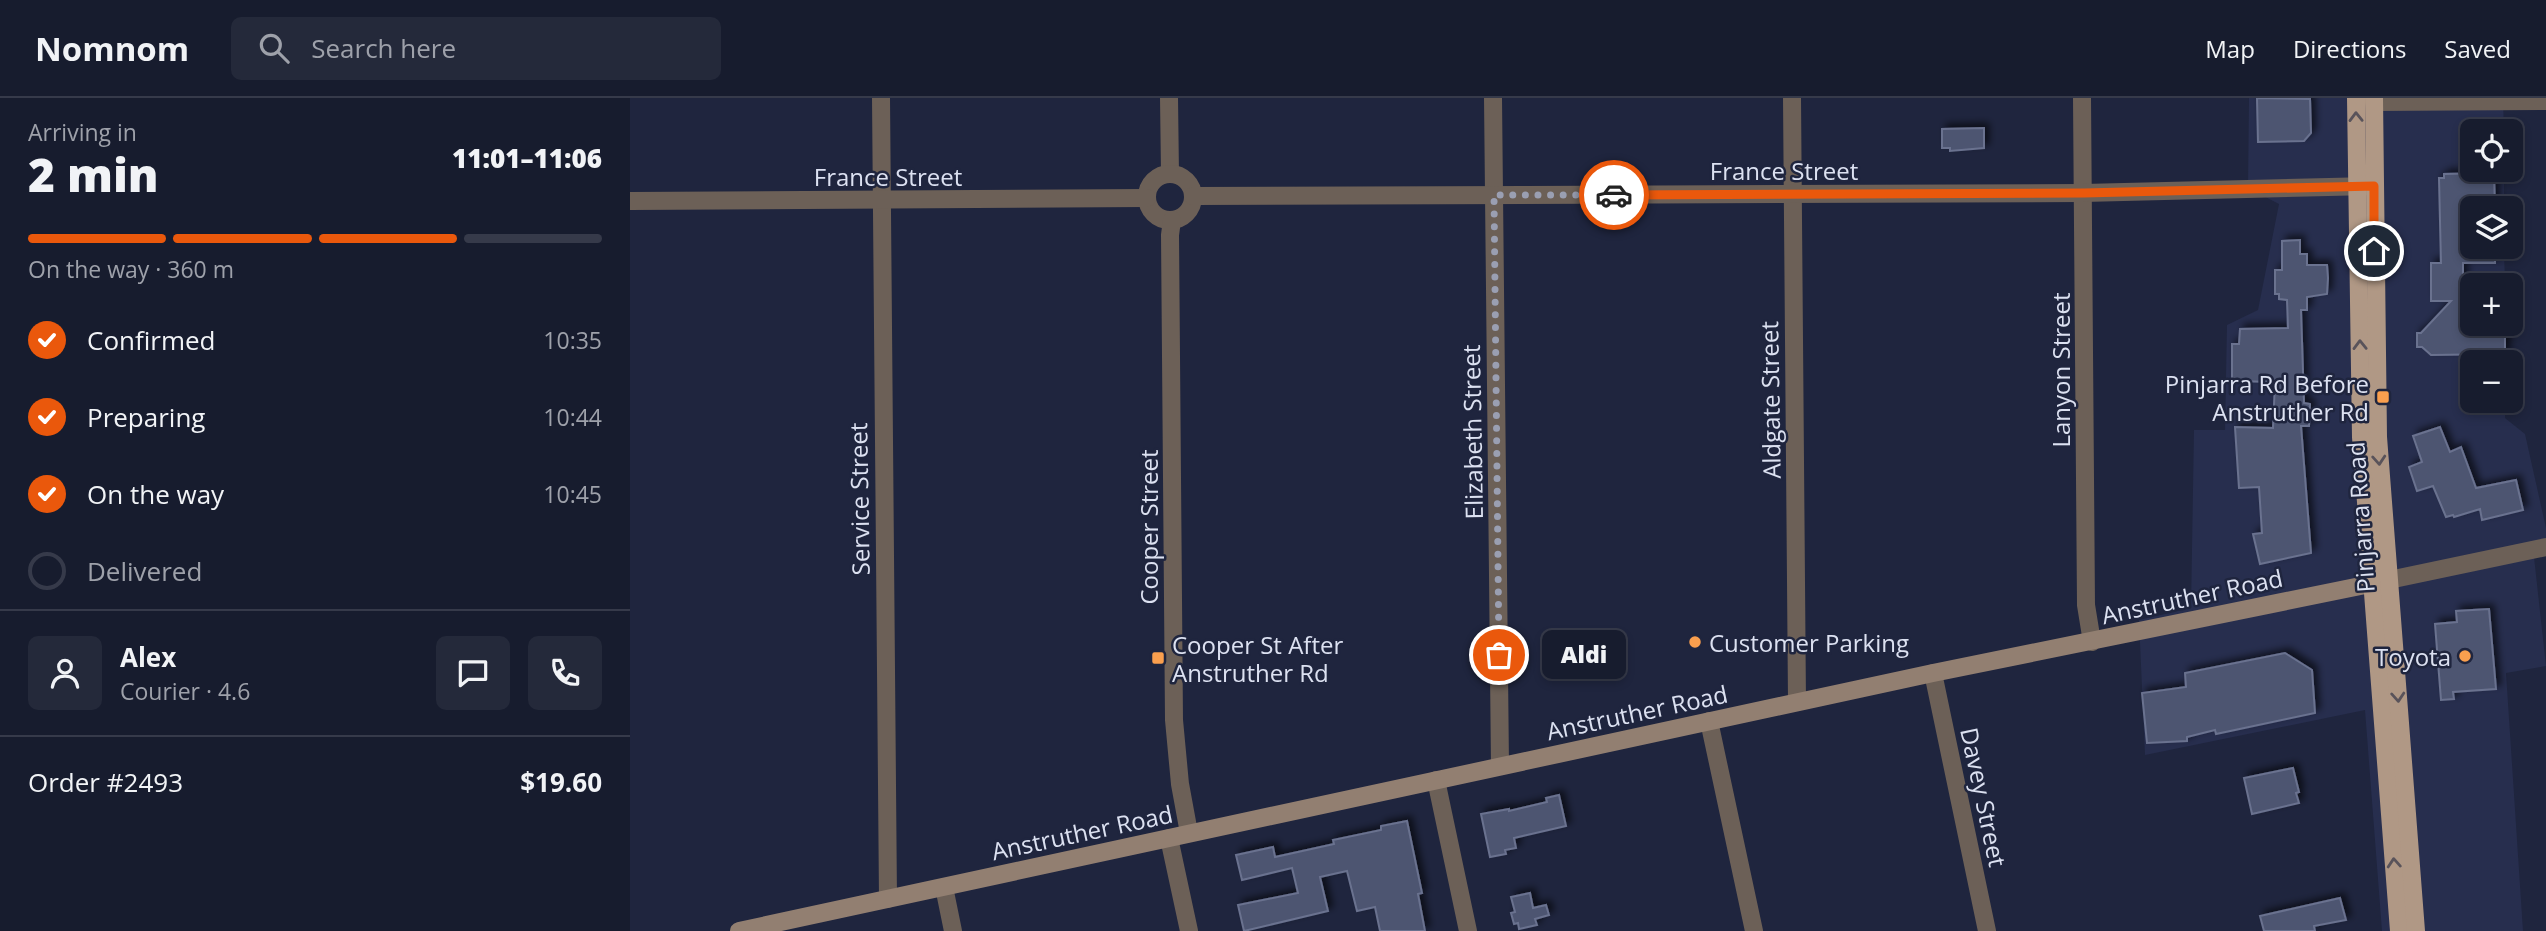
<!DOCTYPE html>
<meta charset="utf-8">
<style>
body{margin:0;font-family:"Open Sans",sans-serif;background:#24293a;color:#f1f3f6;height:100vh;display:flex;flex-direction:column;font-size:26px;white-space:nowrap}
*{box-sizing:border-box;margin:0}
p{font-size:23px;color:#9ea1aa}
.icon{flex:none;width:38px;height:38px;fill:none;stroke:currentColor;stroke-width:2;stroke-linecap:round;stroke-linejoin:round}
.map{position:relative;flex:1;overflow:hidden}
.side{display:flex;flex-direction:column;background:#171c2e;width:630px}
.side>*{flex:none}
.fabs{position:absolute;left:1830px;top:21px;display:grid;gap:14px}
.fabs a{display:grid;place-items:center;width:63px;height:63px;border-radius:10px;background:#171c2e;box-shadow:0 4px 10px #0003,0 0 0 2px #363a4a;font-size:35px}
.pin{position:absolute;display:grid;place-items:center;width:60px;height:60px;color:#fff;margin:-30px;border:4px solid #fff;border-radius:50%;box-shadow:0 2px 7px #0007}
.courier{position:absolute;display:grid;place-items:center;width:70px;height:70px;margin:-35px;border:5px solid #ea580c;border-radius:50%;background:#fff;color:#222;box-shadow:0 2px 9px #0007}
.bubble{position:absolute;height:49px;border-radius:10px;background:#171c2e;box-shadow:0 4px 10px #0003,0 0 0 2px #363a4a;font-size:23px;font-weight:800;line-height:49px;text-align:center}
.head em{font-style:normal;font-weight:800}
.head div{display:flex;flex-direction:column-reverse}
.head{display:flex;align-items:center;justify-content:space-between;height:119px;padding:0 28px}
h1{font-size:46px;font-weight:800;line-height:52px}
.bar{display:grid;grid-template-columns:repeat(4,1fr);gap:10px 7px;align-content:center;height:84px;padding:0 28px}
.bar i{height:9px;border-radius:5px;background:#363a4a}
.bar .current{background:#ea580c}
.bar p{grid-column:span 4}
.line{display:flex;align-items:center;gap:18px;padding:0 28px;border-top:2px solid #363a4a}
.line div{flex:1}
.round{display:grid;place-items:center;flex:none;width:74px;height:74px;border-radius:10px;background:#24293a}
ol{padding:0 28px;list-style:none}
li{display:flex;align-items:center;gap:21px;height:77px}
li p{margin-inline-start:auto}
li .icon{padding:7px;border-radius:50%;background:#ea580c;color:#fff;stroke-width:4}
li:last-child{color:#9ea1aa}
li i{width:38px;height:38px;border:4px solid #363a4a;border-radius:50%}
header{display:flex;align-items:center;gap:42px;box-sizing:border-box;height:98px;padding:0 35px;background:#171c2e;border-bottom:2px solid #363a4a}
header strong{font-size:33px}
nav{display:flex;gap:38px;margin-inline-start:auto;font-size:24px}
.search{width:490px;height:63px;background:#24293a;display:flex;align-items:center;gap:18px;box-sizing:border-box;padding:0 24px;border-radius:10px;color:#9ea1aa;font-size:26px}
main{display:flex;flex:1;min-height:0}
.map>svg:first-child{display:block}
.built{fill:#272e4e}
.building{fill:#4d5571;stroke:#6a728f;stroke-width:2;filter:url(#shadow)}
.lines{fill:none;stroke-linecap:round;stroke-linejoin:round}
.minor{stroke:#6c6057;stroke-width:18}
.tertiary{stroke:#6c6057;stroke-width:18}
.secondary{stroke:#927f71;stroke-width:18}
.primary{stroke:#b09885;stroke-width:18}
.oneway{stroke:#59535a}
.done{stroke:#9a9fb2;stroke-width:7;stroke-dasharray:0 12.6}
.route{stroke:#ea580c;stroke-width:9}
.poi-dot{fill:#fa9f4e;stroke:#1f253e;stroke-width:2.5}
.labels{text-anchor:middle;dominant-baseline:central;stroke-width:5;stroke-linejoin:round;paint-order:stroke}
.street-label{font-size:24px;fill:#dce1f1;stroke:#1f253e}
.poi-label{font-size:24px;fill:#dce1f1;stroke:#1f253e;text-anchor:end}
</style>
<header>
<strong>Nomnom</strong>
<div class="search"><svg class="icon" aria-label="search" viewBox="0 0 24 24"><circle cx="10" cy="10" r="6"/><path d="M15 15l6 6"/></svg>Search here</div>
<nav><a>Map</a><a>Directions</a><a>Saved</a></nav>
</header>
<main>
<section class="side">
<div class="head"><div><h1>2 min</h1><p>Arriving in</p></div><em>11:01–11:06</em></div>
<div class="bar"><i class="current"></i><i class="current"></i><i class="current"></i><i></i><p>On the way · 360 m</p></div>
<ol>
<li><svg class="icon" aria-label="check" viewBox="0 0 24 24"><path d="M5 12l5 5 9-10"/></svg>Confirmed<p>10:35</p></li>
<li><svg class="icon" aria-label="check" viewBox="0 0 24 24"><path d="M5 12l5 5 9-10"/></svg>Preparing<p>10:44</p></li>
<li><svg class="icon" aria-label="check" viewBox="0 0 24 24"><path d="M5 12l5 5 9-10"/></svg>On the way<p>10:45</p></li>
<li><i></i>Delivered</li>
</ol>
<div class="line" style="height:126px"><a class="round"><svg class="icon" aria-label="person" viewBox="0 0 24 24"><circle cx="12" cy="8" r="4"/><path d="M4 21q1-7 8-7t8 7"/></svg></a><div><b>Alex</b><p>Courier · 4.6</p></div><a class="round"><svg class="icon" aria-label="chat" viewBox="0 0 24 24"><path d="M4 5h16v11H9l-5 4z"/></svg></a><a class="round"><svg class="icon" aria-label="phone" viewBox="0 0 24 24"><path d="M5 4h4l2 5-3 2q2 4 5 5l2-3 5 2v4C11 20 4 13 5 4z"/></svg></a></div>
<div class="line" style="height:91px"><div>Order #2493</div><b>$19.60</b></div>
</section>
<div class="map">
<svg width="1916" height="833" viewBox="0 0 1916 833">
<defs>
<filter id="shadow"><feDropShadow dx="4.5" dy="-4.5" stdDeviation="3.5" flood-color="#0009"/></filter>
</defs>
<rect width="100%" height="100%" fill="#1f253e"/>
<!-- built -->
<polygon class="built" points="1619,0 1873,0 1874,33 1843,33 1843,72 1874,72 1874,110 1843,110 1843,149 1874,149 1875,187 1843,187 1843,226 1875,226 1875,264 1843,264 1843,303 1875,303 1875,320 1895,336 1916,430 1916,456 1904,459 1916,568 1876,575 1893,833 1752,833 1735,612 1515,657 1509,522 1561,510 1564,332 1595,332 1597,227 1628,212 1649,106 1618,90"/>
<!-- building -->
<g class="building">
<polygon points="1627,0 1680,1 1681,35 1674,43 1628,44"/>
<polygon points="1354,30 1354,50 1320,53 1320,50 1312,50 1312,31"/>
<polygon points="1864,75 1865,110 1843,110 1843,149 1865,149 1865,165 1833,165 1833,189 1843,189 1843,226 1875,226 1875,256 1801,257 1792,249 1787,249 1787,235 1791,235 1821,203 1801,203 1801,165 1811,165 1809,80 1814,80 1814,76"/>
<polygon points="1670,142 1670,156 1677,156 1677,167 1697,167 1698,180 1697,196 1677,199 1677,212 1671,212 1674,305 1680,306 1679,328 1671,328 1681,455 1630,466 1623,436 1632,435 1629,389 1609,390 1605,329 1643,330 1645,284 1602,283 1602,246 1609,246 1610,231 1658,230 1657,202 1649,201 1649,196 1645,196 1645,172 1652,172 1652,143"/>
<polygon points="1810,329 1820,354 1831,349 1846,390 1886,382 1893,412 1852,422 1850,411 1824,419 1823,417 1816,419 1803,388 1787,393 1779,369 1792,364 1783,338"/>
<polygon points="1859,511 1866,591 1823,594 1824,601 1811,602 1805,526 1827,524 1826,513"/>
<polygon points="1655,555 1682,572 1685,615 1586,636 1585,632 1557,639 1557,643 1517,645 1512,595 1556,589 1555,575"/>
<polygon points="1663,670 1669,694 1666,695 1669,705 1622,716 1614,680"/>
<polygon points="929,697 936,728 884,740 886,750 875,752 876,756 860,759 851,716 879,711 879,713 917,704 916,700"/>
<polygon points="777,723 792,795 788,796 795,833 750,833 745,809 727,813 717,773 690,779 698,813 614,833 608,807 668,795 662,770 612,782 606,757 643,749 645,759 704,746 703,742 751,732 751,728"/>
<polygon points="900,795 903,810 916,807 919,817 905,821 907,827 889,831 888,825 884,826 881,815 885,814 881,799"/>
<polygon points="1710,800 1716,822 1684,828 1685,833 1634,833 1630,818"/>
</g>
<g class="lines">
<!-- minor -->
<g class="minor">
<polyline points="251,0 258,801"/>
<polyline points="539,0 540,76"/>
<polyline points="863,0 870,668"/>
<polyline points="1162,0 1167,604"/>
<polyline points="1452,0 1456,507 1462,544"/>
<polyline points="1744,4 1916,3"/>
<circle cx="540" cy="99" r="23"/>
<polyline points="563,98 1453,95 1741,88"/>
<polyline points="0,103 517,100"/>
<polyline points="542,122 540,137 544,622 550,686 559,735"/>
<polyline points="1303,575 1357,833"/>
<polyline points="1079,623 1124,833"/>
<polyline points="539,740 559,833"/>
<polyline points="314,789 323,833"/>
</g>
<!-- tertiary -->
<g class="tertiary">
<polyline points="1759,482 1916,449"/>
<polyline points="806,682 838,833"/>
</g>
<!-- secondary -->
<polyline class="secondary" points="109,833 1303,575 1755,483"/>
<!-- primary -->
<g class="primary">
<polyline points="1726,0 1731,339 1769,833"/>
<polyline points="1744,0 1748,339 1786,833"/>
</g>
</g>
<!-- one-way arrows -->
<defs><path id="oneway-chevron" d="M-2-3.5L2.5 0L-2 3.5" fill="none" stroke-width="1.6" stroke-linecap="round" stroke-linejoin="round" transform="scale(1.75)"/></defs>
<g class="oneway">
<use href="#oneway-chevron" transform="translate(1726 19) rotate(-91)"/>
<use href="#oneway-chevron" transform="translate(1730 247) rotate(-91)"/>
<use href="#oneway-chevron" transform="translate(1749 362) rotate(86)"/>
<use href="#oneway-chevron" transform="translate(1768 599) rotate(86)"/>
<use href="#oneway-chevron" transform="translate(1764 765) rotate(-94)"/>
</g>
<g class="lines">
<!-- done -->
<polyline class="done" points="869,557 864,97 984,97"/>
<!-- route -->
<polyline class="route" points="984,97 1454,95 1744,88 1744,153"/>
</g>
<!-- markers -->
<g class="poi-dot">
<rect x="1746" y="292" width="14" height="14" rx="3.5"/>
<circle cx="1065" cy="544" r="7"/>
<circle cx="1835" cy="558" r="7"/>
<rect x="521" y="553" width="14" height="14" rx="3.5"/>
</g>
<g class="labels">
<!-- street labels -->
<g class="street-label">
<text x="1154" y="72">France Street</text>
<text x="258" y="78">France Street</text>
<text transform="translate(1430 272) rotate(-90)">Lanyon Street</text>
<text transform="translate(1140 302) rotate(-91)">Aldgate Street</text>
<text transform="translate(842 334) rotate(-91)">Elizabeth Street</text>
<text transform="translate(229 401) rotate(-91)">Service Street</text>
<text transform="translate(1730 419) rotate(-94)">Pinjarra Road</text>
<text transform="translate(518 429) rotate(-90)">Cooper Street</text>
<text transform="translate(1562 498) rotate(-12)">Anstruther Road</text>
<text transform="translate(1007 614) rotate(-12)">Anstruther Road</text>
<text transform="translate(1354 699) rotate(78)">Davey Street</text>
<text transform="translate(452 734) rotate(-12)">Anstruther Road</text>
</g>
<!-- poi labels -->
<g class="poi-label">
<text x="1739" y="285">Pinjarra Rd Before<tspan x="1739" dy="28">Anstruther Rd</tspan></text>
<text x="1079" y="544" text-anchor="start">Customer Parking</text>
<text x="542" y="546" text-anchor="start">Cooper St After<tspan x="542" dy="28">Anstruther Rd</tspan></text>
<text x="1821" y="558">Toyota</text>
</g>
</g>
</svg>
<div class="fabs">
<a><svg class="icon" aria-label="locate" viewBox="0 0 24 24"><circle cx="12" cy="12" r="6"/><path d="M12 2v4M12 18v4M2 12h4M18 12h4"/></svg></a>
<a><svg class="icon" aria-label="layers" viewBox="0 0 24 24"><path d="M12 4l9 5-9 5-9-5zM3 14l9 5 9-5"/></svg></a>
<a>+</a>
<a>−</a>
</div>
<div class="pin" style="left:869px;top:557px;background:#ea580c"><svg class="icon" aria-label="bag" viewBox="0 0 24 24"><path d="M5 8h14l-1 12H6zM9 8a3 3 0 0 1 6 0"/></svg></div>
<div class="pin" style="left:1744px;top:153px;background:#1f2937"><svg class="icon" aria-label="home" viewBox="0 0 24 24"><path d="M3 11l9-7 9 7M6 9v11h12V9"/></svg></div>
<div class="courier" style="left:984px;top:97px"><svg class="icon" aria-label="car" viewBox="0 0 24 24"><path d="M5 17H2v-5l4-1 3-4h7l3 4 3 1v5h-3M9 17h6M6 11h13"/><circle cx="7" cy="17" r="2"/><circle cx="17" cy="17" r="2"/></svg></div>
<div class="bubble" style="left:912px;top:532px;width:84px">Aldi</div>
</div>
</main>
